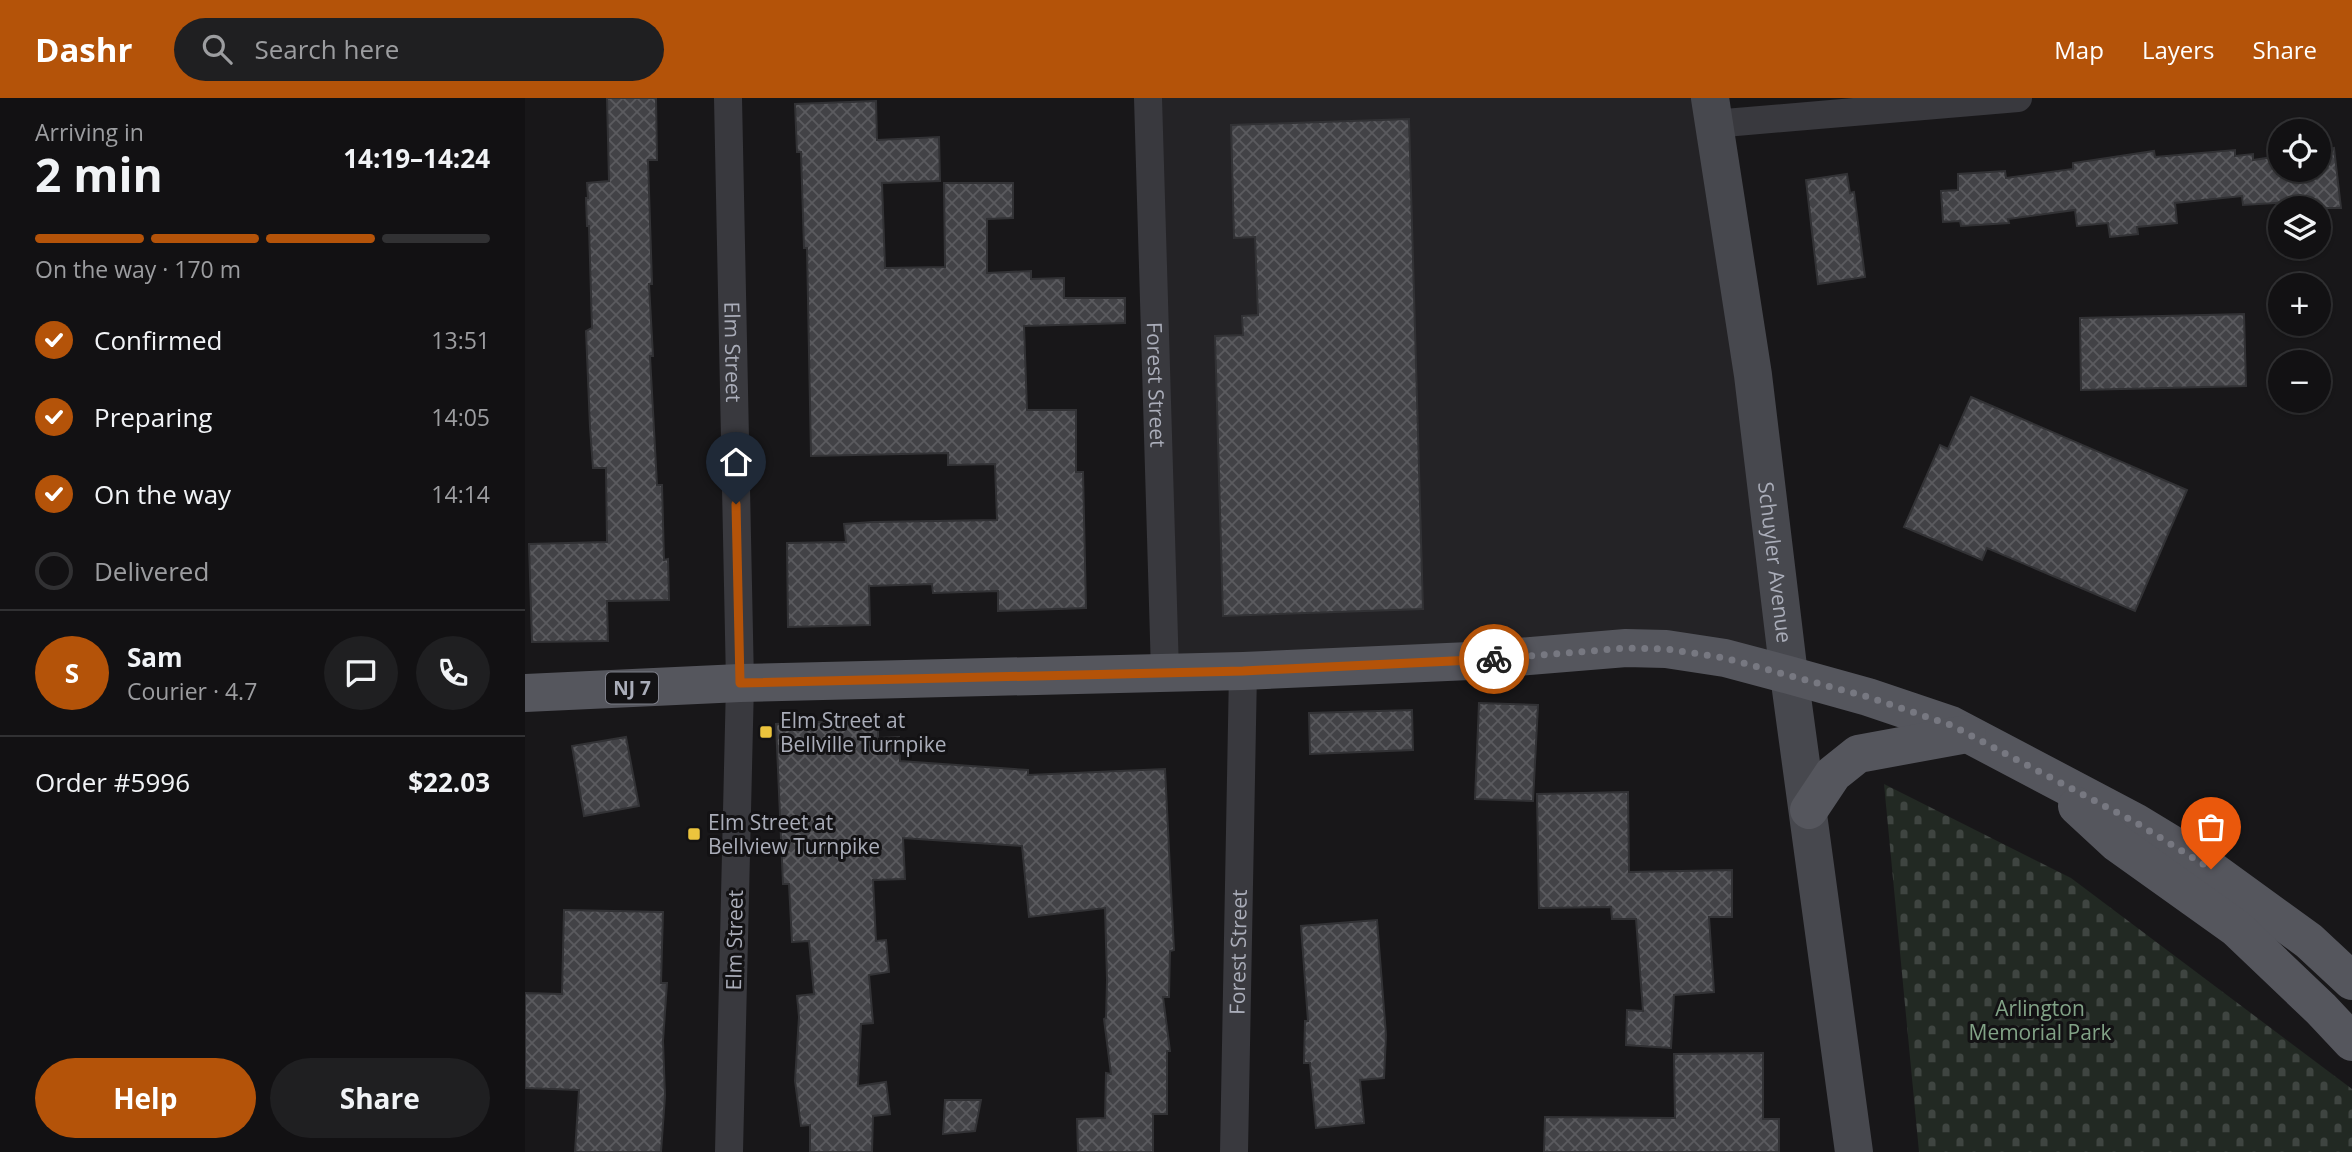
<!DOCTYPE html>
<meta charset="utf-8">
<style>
body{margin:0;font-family:"Open Sans",sans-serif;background:#1f1f21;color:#f1f3f6;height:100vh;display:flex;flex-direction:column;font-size:26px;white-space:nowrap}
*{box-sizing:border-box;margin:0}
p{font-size:23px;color:#9c9da0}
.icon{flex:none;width:38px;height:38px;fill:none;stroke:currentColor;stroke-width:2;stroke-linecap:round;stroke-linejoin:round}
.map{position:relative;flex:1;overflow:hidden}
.details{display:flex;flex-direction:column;background:#121113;width:525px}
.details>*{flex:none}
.controls{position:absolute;left:1743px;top:21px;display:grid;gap:14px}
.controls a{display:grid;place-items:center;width:63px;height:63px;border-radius:50%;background:#121113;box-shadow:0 2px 5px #0004,0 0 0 2px #313133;font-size:35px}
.pin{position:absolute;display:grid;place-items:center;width:60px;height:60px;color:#fff;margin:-72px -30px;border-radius:50% 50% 50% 0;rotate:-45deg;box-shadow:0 0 7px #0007}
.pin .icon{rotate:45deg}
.courier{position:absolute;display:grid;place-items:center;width:70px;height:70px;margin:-35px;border:5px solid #b45309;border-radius:50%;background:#fff;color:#222;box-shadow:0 2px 9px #0007}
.headline em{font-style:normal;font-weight:700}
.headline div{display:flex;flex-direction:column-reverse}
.headline{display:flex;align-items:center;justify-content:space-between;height:119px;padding:0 35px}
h1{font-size:46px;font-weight:700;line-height:52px}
.bar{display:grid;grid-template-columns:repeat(4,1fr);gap:10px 7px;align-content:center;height:84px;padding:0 35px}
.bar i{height:9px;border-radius:5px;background:#313133}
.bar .active{background:#b45309}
.bar p{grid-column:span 4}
.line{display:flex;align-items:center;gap:18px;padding:0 35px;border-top:2px solid #313133}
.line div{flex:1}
.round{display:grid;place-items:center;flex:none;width:74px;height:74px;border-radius:37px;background:#1f1f21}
ol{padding:0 35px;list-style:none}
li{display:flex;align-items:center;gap:21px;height:77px}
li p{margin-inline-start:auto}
li .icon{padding:7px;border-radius:50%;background:#b45309;color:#fff;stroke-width:4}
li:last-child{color:#9c9da0}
li i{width:38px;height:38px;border:4px solid #313133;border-radius:50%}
.button{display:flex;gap:14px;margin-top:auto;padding:14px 35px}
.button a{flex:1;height:80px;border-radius:42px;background:#b45309;color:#fff;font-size:28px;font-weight:700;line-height:80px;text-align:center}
.button a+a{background:#1f1f21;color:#f1f3f6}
header{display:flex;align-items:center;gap:42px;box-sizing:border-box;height:98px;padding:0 35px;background:#b45309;color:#fff}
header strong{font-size:33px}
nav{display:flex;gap:38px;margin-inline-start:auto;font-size:24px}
.search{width:490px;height:63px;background:#1f1f21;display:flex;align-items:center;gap:18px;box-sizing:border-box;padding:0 24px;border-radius:38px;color:#9c9da0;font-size:26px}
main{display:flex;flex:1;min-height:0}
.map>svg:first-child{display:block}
.built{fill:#242326}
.cemetery{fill:url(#cemetery-stones)}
.building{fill:url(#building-cross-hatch);stroke:#323235;stroke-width:2}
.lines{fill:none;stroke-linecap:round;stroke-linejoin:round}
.street{stroke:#39393e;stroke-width:28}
.secondary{stroke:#47484e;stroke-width:38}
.primary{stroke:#55565d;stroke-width:38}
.done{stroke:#777881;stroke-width:7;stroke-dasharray:0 12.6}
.route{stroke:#b45309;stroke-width:9}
.poi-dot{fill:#ecc43d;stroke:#131214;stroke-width:2.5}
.labels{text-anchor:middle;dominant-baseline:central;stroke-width:6;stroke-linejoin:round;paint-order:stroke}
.shield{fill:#131214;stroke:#7d7e88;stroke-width:2}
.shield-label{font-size:19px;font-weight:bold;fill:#aaadb9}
.street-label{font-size:21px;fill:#aaadb9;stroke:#131214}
.poi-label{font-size:21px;fill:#aaadb9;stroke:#131214;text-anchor:start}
.park-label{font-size:21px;fill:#82a387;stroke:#131214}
</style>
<header>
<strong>Dashr</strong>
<div class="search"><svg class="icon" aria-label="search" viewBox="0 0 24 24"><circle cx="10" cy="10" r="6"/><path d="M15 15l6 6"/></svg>Search here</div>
<nav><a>Map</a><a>Layers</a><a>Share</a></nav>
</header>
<main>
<section class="details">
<div class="headline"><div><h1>2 min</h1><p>Arriving in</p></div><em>14:19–14:24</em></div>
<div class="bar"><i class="active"></i><i class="active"></i><i class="active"></i><i></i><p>On the way · 170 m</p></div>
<ol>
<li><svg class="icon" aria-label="check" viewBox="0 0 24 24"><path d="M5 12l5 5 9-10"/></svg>Confirmed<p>13:51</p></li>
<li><svg class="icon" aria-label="check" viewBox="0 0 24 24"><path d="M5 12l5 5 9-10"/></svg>Preparing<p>14:05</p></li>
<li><svg class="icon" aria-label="check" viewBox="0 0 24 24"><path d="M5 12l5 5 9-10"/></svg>On the way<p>14:14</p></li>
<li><i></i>Delivered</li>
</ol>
<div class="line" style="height:126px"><b class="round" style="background:#b45309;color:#fff">S</b><div><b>Sam</b><p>Courier · 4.7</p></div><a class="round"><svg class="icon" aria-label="chat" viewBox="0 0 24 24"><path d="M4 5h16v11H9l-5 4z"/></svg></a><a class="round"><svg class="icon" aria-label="phone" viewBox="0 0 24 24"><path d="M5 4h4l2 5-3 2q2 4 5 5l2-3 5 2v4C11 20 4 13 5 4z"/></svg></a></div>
<div class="line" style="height:91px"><div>Order #5996</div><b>$22.03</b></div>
<div class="button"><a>Help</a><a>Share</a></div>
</section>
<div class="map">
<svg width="1827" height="1054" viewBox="0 0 1827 1054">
<defs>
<pattern id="cemetery-stones" width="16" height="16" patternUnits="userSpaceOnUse" patternTransform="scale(1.75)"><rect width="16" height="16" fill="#222923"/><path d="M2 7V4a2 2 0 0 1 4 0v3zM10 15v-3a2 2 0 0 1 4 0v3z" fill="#3f4541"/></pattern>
<pattern id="building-cross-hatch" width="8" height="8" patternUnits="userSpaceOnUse" patternTransform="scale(1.75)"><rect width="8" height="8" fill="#424246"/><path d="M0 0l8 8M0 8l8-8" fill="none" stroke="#5b5b5f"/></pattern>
</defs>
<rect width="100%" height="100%" fill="#181719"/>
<!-- built -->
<polygon class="built" points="623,0 1185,0 1264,577 1200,560 640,574"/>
<!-- cemetery -->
<polygon class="cemetery" points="1359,686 1546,780 1827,991 1827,1054 1394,1054"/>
<!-- building -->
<g class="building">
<polygon points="82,0 131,0 132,62 123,62 127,186 124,186 128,258 125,258 132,387 137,387 139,462 143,461 144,502 82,503 83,543 7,544 4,446 82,444 81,370 68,370 65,329 61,233 67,230 64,128 62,128 61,100 63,100 62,85 84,83"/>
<polygon points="351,3 352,42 414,39 415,83 357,85 360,170 420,169 419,85 488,85 488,120 462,121 462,175 506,173 506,181 539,180 539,200 600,200 600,225 499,228 502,312 551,312 551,374 558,374 561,510 473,513 473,493 408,495 407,486 344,488 345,527 263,529 262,445 321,444 319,426 348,424 472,422 470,366 423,367 423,355 286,358 282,150 279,150 276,54 272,54 270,6"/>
<polygon points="884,21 898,511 698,518 690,238 718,237 717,218 733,217 730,139 709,140 706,27"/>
<polygon points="1809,50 1816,110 1789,110 1788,107 1782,107 1782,103 1718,107 1717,98 1650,105 1652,125 1612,129 1613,136 1585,139 1583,125 1552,128 1550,112 1483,121 1484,125 1436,128 1435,123 1418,124 1416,93 1433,92 1433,76 1480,73 1481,80 1548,71 1548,65 1629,53 1630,59 1710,52 1710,58 1728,56 1728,62 1755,58 1755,72 1794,72 1794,53"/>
<polygon points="1322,76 1325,95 1329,94 1340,179 1293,186 1281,82"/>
<polygon points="1719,216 1721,288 1556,292 1555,220"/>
<polygon points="1446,299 1662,392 1610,513 1462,450 1457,462 1379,429 1415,347 1423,351"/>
<polygon points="954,605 1013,607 1008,703 950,701"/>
<polygon points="887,612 888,652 785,656 784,615"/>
<polygon points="353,621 353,640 374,639 375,663 503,672 503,677 640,671 649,852 645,853 644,899 638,899 645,953 642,953 642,1016 628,1016 628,1054 553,1054 552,1021 580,1020 581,975 586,976 579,921 581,920 582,882 580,810 504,819 497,748 378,740 380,781 348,782 351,843 361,842 364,874 344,877 348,925 336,926 333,988 361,984 365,1016 348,1018 347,1054 285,1054 285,1027 276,1028 270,983 274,919 272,898 289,896 284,843 267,844 264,786 258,786 251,626"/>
<polygon points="101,639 114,708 59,718 47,648"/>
<polygon points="1103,694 1104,774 1207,772 1207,819 1184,819 1189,894 1149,897 1146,950 1101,947 1102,912 1118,913 1111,821 1087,821 1086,809 1014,810 1012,696"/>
<polygon points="39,812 138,814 136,885 142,885 138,943 140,998 136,1054 50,1054 54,992 0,990 0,895 37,896"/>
<polygon points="852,822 861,937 859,980 835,982 839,1025 791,1030 785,965 779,965 780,923 783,923 776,828"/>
<polygon points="1238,955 1238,1021 1254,1021 1254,1054 1019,1054 1020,1019 1150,1020 1149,956"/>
<polygon points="420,1002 456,1002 450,1033 418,1036"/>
</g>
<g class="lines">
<!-- street -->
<g class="street">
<path id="s1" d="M 203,0 L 215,585 L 204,1054"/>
<path id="s2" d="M 623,0 L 640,574"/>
<polyline points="1188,26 1493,0"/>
<path id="s3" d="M 709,1054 L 718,573"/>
</g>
<!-- secondary -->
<path class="secondary" id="s4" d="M 1185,0 L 1228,277 L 1264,577 L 1329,1054"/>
<!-- primary -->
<g class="primary">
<polyline points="0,595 215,585 718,573 945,563 1101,550 1141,551 1200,560 1264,577 1343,599 1426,627 1610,724 1671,761 1784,843 1827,883"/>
<polyline points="1552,708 1592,745 1711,830 1796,911 1827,944"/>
<polyline points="1284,712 1308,676 1333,656 1442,636"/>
</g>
</g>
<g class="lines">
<!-- done -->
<polyline class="done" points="969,561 1101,550 1142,551 1200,560 1343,599 1426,627 1610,724 1686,771"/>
<!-- route -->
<polyline class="route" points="211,406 215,585 718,573 969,561"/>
</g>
<!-- markers -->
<g class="poi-dot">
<rect x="234" y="627" width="14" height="14" rx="3.5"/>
<rect x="162" y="729" width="14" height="14" rx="3.5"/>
</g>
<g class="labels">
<!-- shield labels -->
<rect class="shield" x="81" y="574.5" width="52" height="31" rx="5"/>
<g class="shield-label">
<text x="107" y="590">NJ 7</text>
</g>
<!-- street labels -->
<g class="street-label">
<text stroke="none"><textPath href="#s1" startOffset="254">Elm Street</textPath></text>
<text stroke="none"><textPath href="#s2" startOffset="287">Forest Street</textPath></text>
<text stroke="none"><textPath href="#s4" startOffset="469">Schuyler Avenue</textPath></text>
<text transform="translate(209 842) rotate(-89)">Elm Street</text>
<text stroke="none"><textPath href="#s3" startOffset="200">Forest Street</textPath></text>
</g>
<!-- poi labels -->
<g class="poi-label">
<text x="255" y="622">Elm Street at<tspan x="255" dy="24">Bellville Turnpike</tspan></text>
<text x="183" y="724">Elm Street at<tspan x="183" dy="24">Bellview Turnpike</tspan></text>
</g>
<!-- park labels -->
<g class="park-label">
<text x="1515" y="910">Arlington<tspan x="1515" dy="24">Memorial Park</tspan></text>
</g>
</g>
</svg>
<div class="controls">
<a><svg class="icon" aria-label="locate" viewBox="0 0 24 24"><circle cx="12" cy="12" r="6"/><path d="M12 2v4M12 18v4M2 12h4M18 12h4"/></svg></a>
<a><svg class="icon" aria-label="layers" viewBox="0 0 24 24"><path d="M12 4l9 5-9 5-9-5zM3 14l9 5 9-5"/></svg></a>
<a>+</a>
<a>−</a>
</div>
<div class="pin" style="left:1686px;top:771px;background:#ea580c"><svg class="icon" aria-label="bag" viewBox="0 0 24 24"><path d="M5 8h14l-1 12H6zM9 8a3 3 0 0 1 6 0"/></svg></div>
<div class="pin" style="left:211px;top:406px;background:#1f2937"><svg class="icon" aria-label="home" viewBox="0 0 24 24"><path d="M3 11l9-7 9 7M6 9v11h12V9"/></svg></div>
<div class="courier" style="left:969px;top:561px"><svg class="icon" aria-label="bike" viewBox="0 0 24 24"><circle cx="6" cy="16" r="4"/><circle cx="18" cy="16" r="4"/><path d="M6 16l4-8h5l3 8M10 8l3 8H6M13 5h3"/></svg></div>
</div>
</main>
